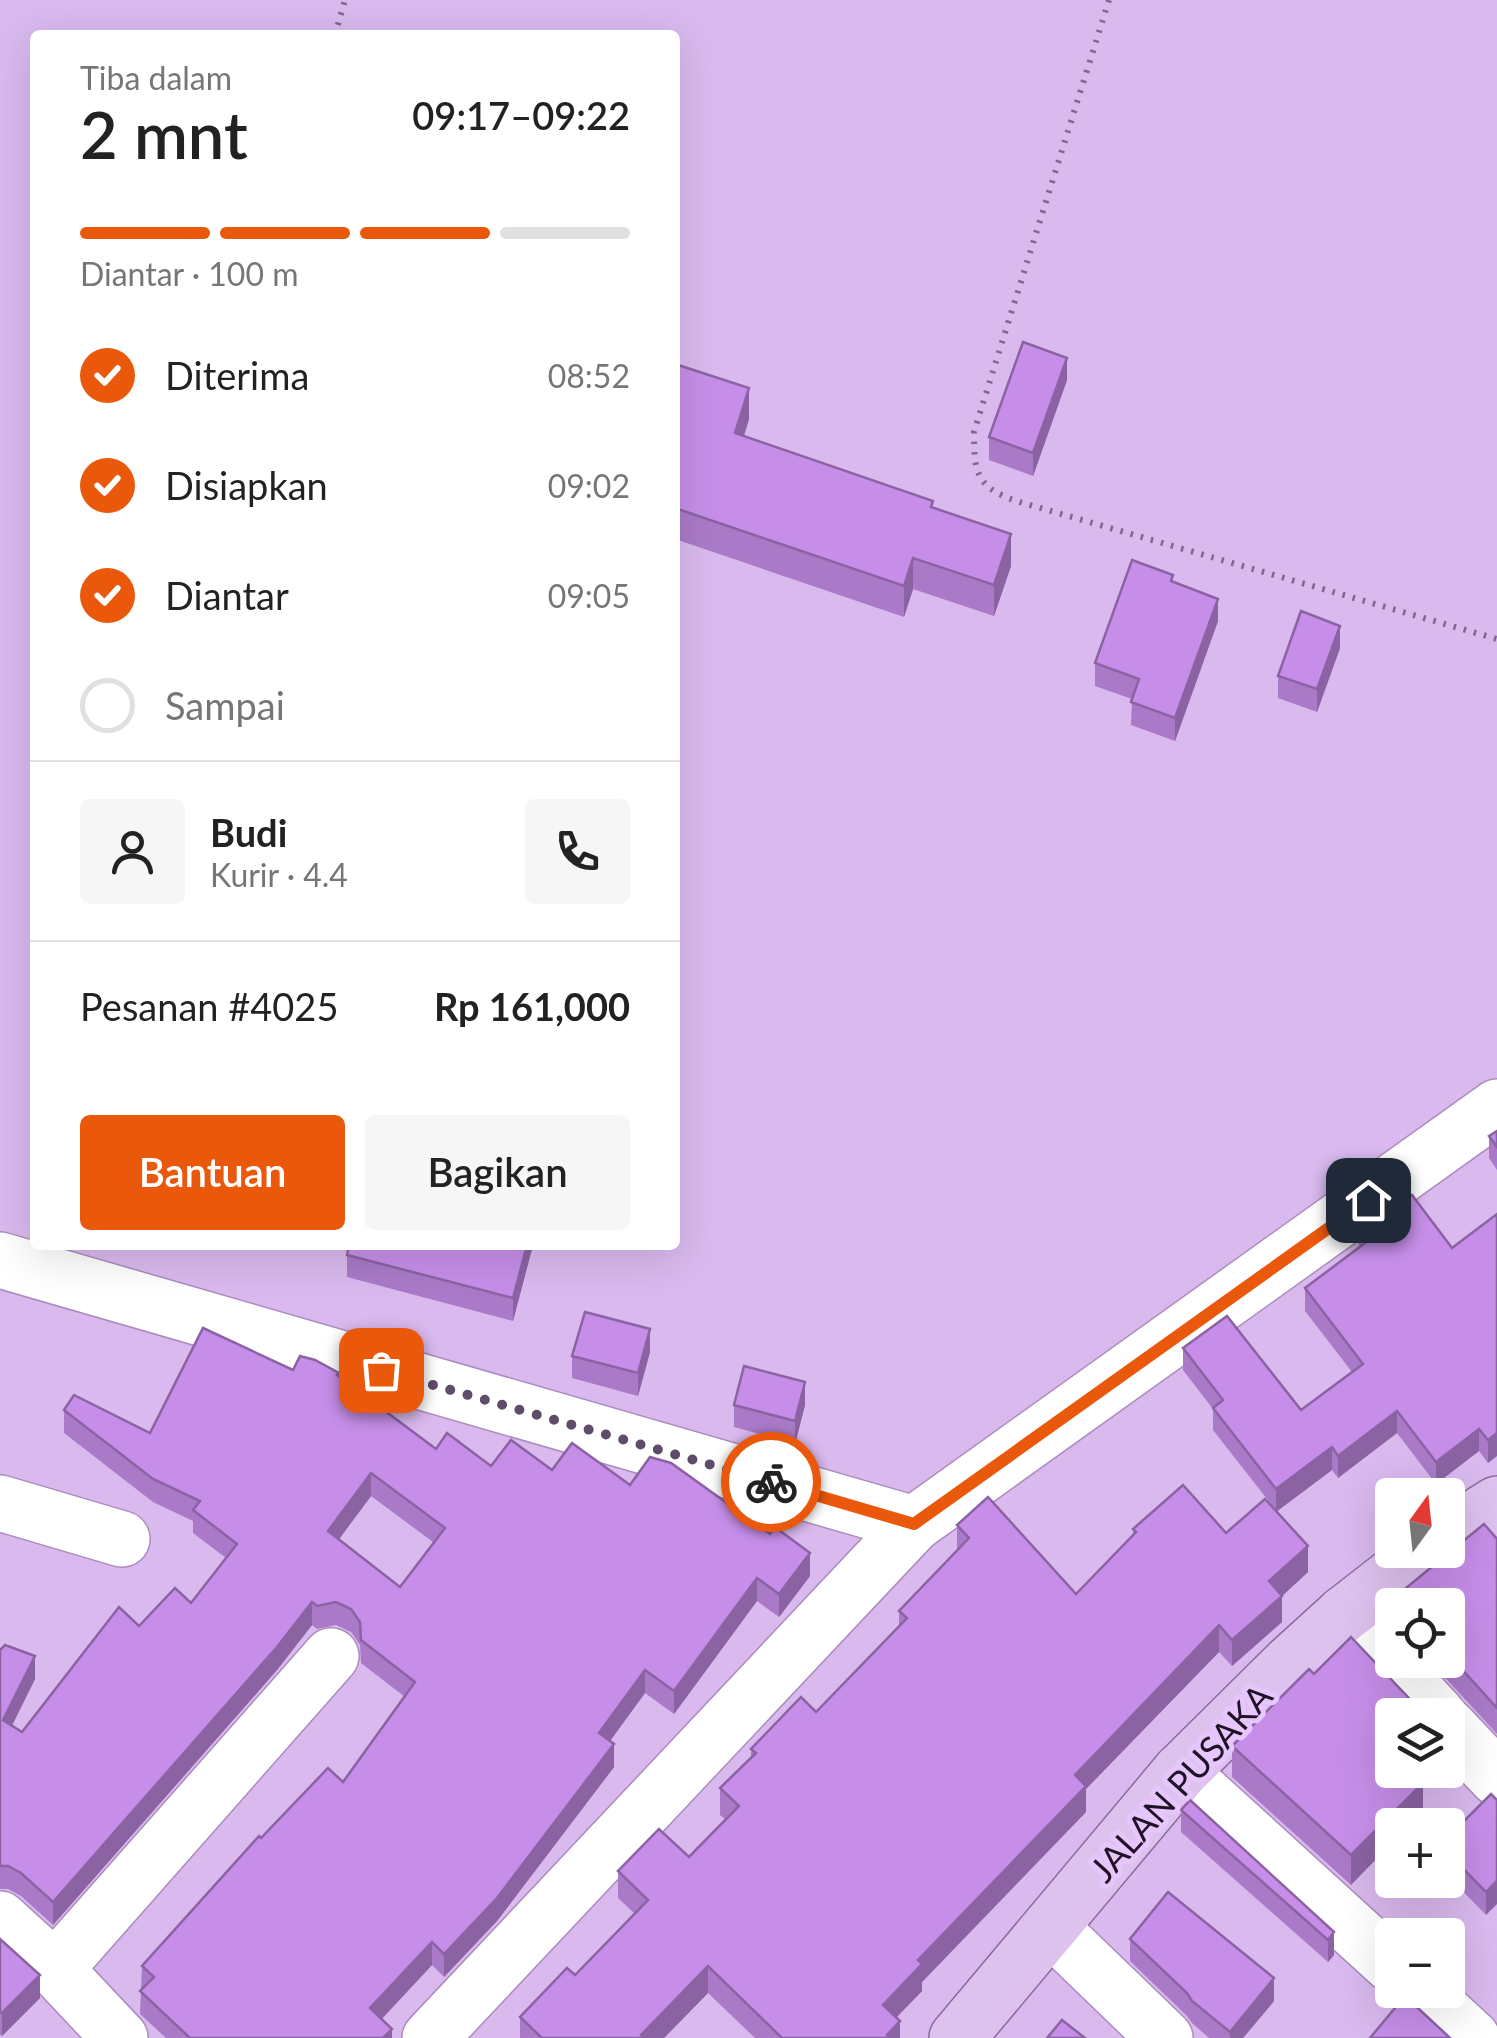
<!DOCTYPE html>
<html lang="id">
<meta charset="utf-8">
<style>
body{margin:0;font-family:Lato,sans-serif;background:#f6f6f6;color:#222;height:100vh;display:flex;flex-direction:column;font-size:38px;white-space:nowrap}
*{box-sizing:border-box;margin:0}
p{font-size:32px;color:#767676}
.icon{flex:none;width:55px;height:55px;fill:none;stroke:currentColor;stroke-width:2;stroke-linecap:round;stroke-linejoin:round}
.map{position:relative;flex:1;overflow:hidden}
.details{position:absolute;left:30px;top:30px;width:650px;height:1220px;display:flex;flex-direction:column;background:#fff;border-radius:10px;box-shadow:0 10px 40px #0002}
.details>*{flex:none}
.needle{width:65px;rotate:15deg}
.fabs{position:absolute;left:1375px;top:1478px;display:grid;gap:20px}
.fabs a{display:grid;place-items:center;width:90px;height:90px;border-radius:10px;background:#fff;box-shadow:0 10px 40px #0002;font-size:50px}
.pin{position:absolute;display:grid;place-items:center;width:85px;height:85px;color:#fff;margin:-42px;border-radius:20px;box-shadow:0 5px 15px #0006}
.courier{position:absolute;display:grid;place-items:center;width:100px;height:100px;margin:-50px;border:8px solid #ea580c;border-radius:50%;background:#fff;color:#222;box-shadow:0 2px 12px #0007}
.overview em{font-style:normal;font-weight:600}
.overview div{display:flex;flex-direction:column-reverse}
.overview{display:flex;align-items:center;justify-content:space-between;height:170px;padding:0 50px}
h1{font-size:65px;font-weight:600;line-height:75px}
.bar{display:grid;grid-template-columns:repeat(4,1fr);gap:15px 10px;align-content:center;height:120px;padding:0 50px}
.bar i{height:12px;border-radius:8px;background:#e0e0e0}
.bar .active{background:#ea580c}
.bar p{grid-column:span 4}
.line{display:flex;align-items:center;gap:25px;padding:0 50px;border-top:2px solid #e0e0e0}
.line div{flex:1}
.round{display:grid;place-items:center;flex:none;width:105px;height:105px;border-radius:10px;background:#f6f6f6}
ol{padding:0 50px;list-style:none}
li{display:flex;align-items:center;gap:30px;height:110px}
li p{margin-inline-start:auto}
li .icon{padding:10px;border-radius:50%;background:#ea580c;color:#fff;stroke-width:4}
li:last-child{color:#767676}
li i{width:55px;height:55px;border:5px solid #e0e0e0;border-radius:50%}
.primary-button{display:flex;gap:20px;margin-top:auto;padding:20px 50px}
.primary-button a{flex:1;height:115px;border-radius:10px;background:#ea580c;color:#fff;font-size:40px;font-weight:600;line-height:115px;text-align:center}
.primary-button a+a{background:#f6f6f6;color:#222}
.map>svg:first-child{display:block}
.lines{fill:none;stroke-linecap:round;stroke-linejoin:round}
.minor-casing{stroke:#ab8cbf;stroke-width:58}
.major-casing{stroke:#8b6aa0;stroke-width:58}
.path{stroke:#7e688c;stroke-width:6;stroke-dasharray:2.5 8;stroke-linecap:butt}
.minor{stroke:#fff;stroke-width:55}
.major{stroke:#ddc2ee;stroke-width:55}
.wall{fill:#aa7ac8;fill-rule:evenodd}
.shaded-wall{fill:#8b63a3}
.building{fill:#c68ee9;stroke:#8b63a3;stroke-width:2.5;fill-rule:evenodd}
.done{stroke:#5f4c6b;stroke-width:10;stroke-dasharray:0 18}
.route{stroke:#ea580c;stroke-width:12}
.labels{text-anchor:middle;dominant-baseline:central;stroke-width:10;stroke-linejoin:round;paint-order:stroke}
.street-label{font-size:35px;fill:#1e1225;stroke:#e6c6fc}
</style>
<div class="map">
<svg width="1497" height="2038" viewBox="0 0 1497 2038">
<rect width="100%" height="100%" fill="#d9b9ee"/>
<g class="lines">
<!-- minor casing -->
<g class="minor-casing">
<g id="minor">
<polyline points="0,1260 914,1524 1497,1107"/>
<polyline points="0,1503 122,1539"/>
<polyline points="1344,1614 1438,1715"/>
<polyline points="1448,1726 1497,1778"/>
<polyline points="1180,1772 1392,1965"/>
<polyline points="0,1919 55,1969 120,2038"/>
<polyline points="1051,1928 1165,2038"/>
<polyline points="55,1969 331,1656"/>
<polyline points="1420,1990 1472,2038"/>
<polyline points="430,2038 914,1524"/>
</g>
</g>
<!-- major casing -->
<g class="major-casing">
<g id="major">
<polyline points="1448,1535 1497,1504"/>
<polyline points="957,2038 1180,1772 1289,1664 1344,1614 1426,1550"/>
</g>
</g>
<!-- path -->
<g class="path">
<path d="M 1109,0 L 974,432 C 974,472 976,487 1016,501 L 1497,639"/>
<polyline points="335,35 345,0"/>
</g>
<!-- minor -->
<use href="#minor" class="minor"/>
<!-- major -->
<use href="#major" class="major"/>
</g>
<!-- wall -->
<g class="wall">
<polygon points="675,364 749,419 744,436 933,508 1011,566 994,616 913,589 904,617 675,539"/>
<polygon points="1067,380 1033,476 989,460 989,437"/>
<polygon points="1173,582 1218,621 1175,741 1131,725 1132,699 1095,686 1095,663"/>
<polygon points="1340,648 1317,712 1278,698 1278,676"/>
<polygon points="1497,1131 1497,1170 1489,1158 1489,1136"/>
<polygon points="1497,1214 1488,1463 1479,1451 1436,1484 1397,1433 1338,1478 1332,1470 1277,1511 1308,1572 1282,1596 1282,1622 1232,1666 1219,1652 1086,1789 1086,1812 922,1982 922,1991 897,2017 900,2038 755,2038 708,1993 664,2038 520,2038 520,2017 575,1975 635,1914 618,1898 618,1871 689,1857 726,1820 720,1815 720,1788 751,1758 751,1749 816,1712 899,1627 899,1611 957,1550 957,1525 1076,1594 1133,1536 1133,1529 1226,1533 1271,1504 1213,1430 1213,1409 1183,1370 1183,1348 1301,1410 1352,1372 1305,1311 1305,1288 1359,1247 1359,1234 1452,1248"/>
<polygon points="533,1245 513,1321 347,1277 347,1255"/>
<polygon points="650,1352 638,1396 572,1378 572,1356"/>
<path d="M 293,1370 L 339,1376 L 436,1449 L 491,1466 L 552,1470 L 630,1485 L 810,1576 L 779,1617 L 757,1601 L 674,1714 L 645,1693 L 610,1741 L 614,1767 L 497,1921 L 444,1977 L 432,1965 L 382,2019 L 392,2038 L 166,2038 L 140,2014 L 142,1966 L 261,1838 L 343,1782 L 405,1697 L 361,1663 L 360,1645 L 351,1632 L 336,1625 L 317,1629 L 312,1625 L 277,1670 L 53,1925 L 21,1896 L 8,1889 L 0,1889 L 0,1650 L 35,1679 L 12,1726 L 22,1732 L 139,1626 L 191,1603 L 226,1558 L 193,1533 L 193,1521 L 153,1502 L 64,1433 L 64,1410 L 150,1433 ZM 371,1496 L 433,1542 L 400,1587 L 339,1539 Z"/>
<polygon points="734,1405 805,1405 795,1444 734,1427"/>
<polygon points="1497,1539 1497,1734 1429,1660 1448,1660 1448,1605 1395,1605 1395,1597"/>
<polygon points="1232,1746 1392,1770 1423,1813 1411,1825 1392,1825 1351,1885 1232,1777"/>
<polygon points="1491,1794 1486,1915 1448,1876 1448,1837"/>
<polygon points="1181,1810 1334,1932 1334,1955 1328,1962 1181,1832"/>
<polygon points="0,1939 40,1998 2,2036 0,2035"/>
<polygon points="1130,1939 1274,2001 1243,2038 1209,2038 1192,2023 1187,2016 1130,1961"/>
</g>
<!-- shaded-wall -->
<g class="shaded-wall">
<polygon points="1067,358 1067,380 1033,476 1033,453"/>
<polygon points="749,388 749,419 735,464 735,433"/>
<polygon points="1011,534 1011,566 994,616 994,585"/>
<polygon points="913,558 913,589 904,617 904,586"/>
<polygon points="1218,599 1218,621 1175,741 1175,718"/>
<polygon points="1340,626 1340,648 1317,712 1317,689"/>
<polygon points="527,1245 533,1245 513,1321 513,1298"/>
<polygon points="650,1329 650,1352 638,1396 638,1373"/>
<polygon points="805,1382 805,1405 795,1444 795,1421"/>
<polygon points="1397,1411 1397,1433 1338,1478 1338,1456"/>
<polygon points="1479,1429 1479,1451 1436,1484 1436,1462"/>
<polygon points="1497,1433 1497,1456 1488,1463 1488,1440"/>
<polygon points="1332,1447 1332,1470 1276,1512 1276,1489"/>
<polygon points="371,1473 371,1496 328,1554 328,1531"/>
<polygon points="1308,1546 1308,1572 1282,1596 1282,1622 1232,1666 1232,1640 1269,1581"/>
<polygon points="810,1553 810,1576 779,1617 779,1594"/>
<polygon points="757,1578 757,1601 674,1714 674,1691"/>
<polygon points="312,1602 312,1625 277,1670 53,1925 53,1902"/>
<polygon points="1219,1625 1219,1652 1086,1789 1086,1812 922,1982 922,1991 883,2031 883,2005 918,1960 1075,1775"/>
<polygon points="35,1656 35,1679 3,1743 3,1720"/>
<polygon points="645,1670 645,1693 599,1756 599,1733"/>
<polygon points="614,1744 614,1767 497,1921 444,1977 444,1954"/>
<polygon points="1423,1783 1423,1813 1411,1825 1392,1825 1392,1843 1351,1885 1351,1855"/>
<polygon points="1497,1881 1497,1904 1486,1915 1486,1892"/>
<polygon points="1334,1932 1334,1955 1328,1962 1328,1940"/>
<polygon points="432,1942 432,1965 370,2031 370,2008"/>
<polygon points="708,1966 708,1993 664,2038 641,2038 641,2035"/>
<polygon points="40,1975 40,1998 2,2036 2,2013"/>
<polygon points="1274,1978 1274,2001 1243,2038 1230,2038 1230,2032"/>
<polygon points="900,2021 900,2038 887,2038 887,2035"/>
<polygon points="392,2029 392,2038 383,2038"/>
</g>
<!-- building -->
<g class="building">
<polygon points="1023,342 1067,358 1033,453 989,437"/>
<polygon points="675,364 749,388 735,433 933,501 931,507 1011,534 994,585 913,558 904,586 675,508"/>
<polygon points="1132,560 1173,575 1171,581 1218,599 1175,718 1131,702 1139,679 1095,663"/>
<polygon points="1301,611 1340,626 1317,689 1278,676"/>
<polygon points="1497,1131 1497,1147 1489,1136"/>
<polygon points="1412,1195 1452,1248 1497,1214 1497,1433 1488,1440 1479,1429 1436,1462 1397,1411 1338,1456 1332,1447 1276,1489 1213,1408 1223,1400 1183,1348 1227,1316 1301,1410 1363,1364 1305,1288 1365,1243 1359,1234"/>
<polygon points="349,1245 527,1245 513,1298 347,1255"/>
<polygon points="585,1312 650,1329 638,1373 572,1356"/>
<path d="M 203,1328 L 293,1370 L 300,1356 L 315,1360 L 339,1373 L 337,1375 L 436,1449 L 447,1433 L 491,1466 L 511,1440 L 552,1470 L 572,1443 L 630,1485 L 650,1457 L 671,1463 L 770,1534 L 775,1527 L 810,1553 L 779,1594 L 757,1578 L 674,1691 L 645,1670 L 599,1733 L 614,1744 L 497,1898 L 444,1954 L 432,1942 L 370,2008 L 392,2029 L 383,2038 L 190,2038 L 140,1991 L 154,1977 L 142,1966 L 259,1836 L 261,1838 L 328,1768 L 343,1782 L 415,1682 L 361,1640 L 360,1622 L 351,1609 L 336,1602 L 317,1606 L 312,1602 L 277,1647 L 53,1902 L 21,1873 L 8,1866 L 0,1866 L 0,1650 L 5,1645 L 35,1656 L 3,1720 L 22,1732 L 119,1607 L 139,1626 L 175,1588 L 191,1603 L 237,1544 L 193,1510 L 200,1501 L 153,1479 L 64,1410 L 74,1395 L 150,1433 ZM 371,1473 L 445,1528 L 400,1587 L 328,1531 Z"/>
<polygon points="744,1366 805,1382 795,1421 734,1405"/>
<polygon points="1183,1485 1226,1533 1265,1499 1308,1546 1269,1581 1282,1596 1232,1640 1219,1625 1075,1775 1086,1786 918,1960 922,1964 883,2005 900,2021 887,2035 890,2038 782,2038 708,1966 641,2035 644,2038 542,2038 520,2017 567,1968 575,1975 648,1900 618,1871 659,1829 689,1857 739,1806 720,1788 756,1753 751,1749 801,1697 816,1712 907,1618 899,1611 969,1538 957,1525 988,1497 1076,1594 1136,1532 1133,1529"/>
<polygon points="1484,1524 1497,1539 1497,1708 1448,1654 1448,1605 1403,1605 1395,1597"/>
<polygon points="1351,1637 1424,1714 1392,1715 1392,1745 1389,1749 1392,1752 1392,1770 1410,1770 1423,1783 1351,1855 1232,1746 1309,1669 1314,1674"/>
<polygon points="1491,1794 1497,1800 1497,1881 1486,1892 1448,1853 1448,1837"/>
<polygon points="1190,1800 1334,1932 1328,1940 1181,1810"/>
<polygon points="1168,1892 1274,1978 1230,2032 1192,2001 1187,1993 1130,1939"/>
<polygon points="0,1939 40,1975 2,2013 0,2012"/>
<polygon points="1405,1996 1450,2038 1370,2038"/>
<polygon points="1062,2020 1085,2038 1047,2038"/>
</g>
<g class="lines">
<!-- done -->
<polyline class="done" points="381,1370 771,1482"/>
<!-- route -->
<polyline class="route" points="771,1482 914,1524 1368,1200"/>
</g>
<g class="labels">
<!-- street labels -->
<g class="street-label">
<text transform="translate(1180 1782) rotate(-48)">JALAN PUSAKA</text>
</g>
</g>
</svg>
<div class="fabs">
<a><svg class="needle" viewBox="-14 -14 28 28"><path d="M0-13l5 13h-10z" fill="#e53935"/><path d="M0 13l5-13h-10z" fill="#767676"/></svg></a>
<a><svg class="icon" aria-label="locate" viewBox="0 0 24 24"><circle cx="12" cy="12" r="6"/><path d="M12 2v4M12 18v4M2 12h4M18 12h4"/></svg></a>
<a><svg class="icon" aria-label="layers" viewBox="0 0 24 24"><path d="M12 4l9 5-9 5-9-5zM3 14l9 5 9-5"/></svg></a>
<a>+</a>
<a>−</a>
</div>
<div class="pin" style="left:381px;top:1370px;background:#ea580c"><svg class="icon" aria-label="bag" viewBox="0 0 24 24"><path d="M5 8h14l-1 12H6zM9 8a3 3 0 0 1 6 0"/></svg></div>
<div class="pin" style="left:1368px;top:1200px;background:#1f2937"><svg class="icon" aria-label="home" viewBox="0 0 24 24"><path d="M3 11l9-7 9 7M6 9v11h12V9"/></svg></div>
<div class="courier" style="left:771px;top:1482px"><svg class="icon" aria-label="bike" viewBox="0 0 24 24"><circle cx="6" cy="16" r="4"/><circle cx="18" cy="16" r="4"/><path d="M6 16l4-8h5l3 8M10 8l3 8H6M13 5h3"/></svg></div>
<section class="details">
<div class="overview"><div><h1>2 mnt</h1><p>Tiba dalam</p></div><em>09:17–09:22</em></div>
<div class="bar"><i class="active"></i><i class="active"></i><i class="active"></i><i></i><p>Diantar · 100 m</p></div>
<ol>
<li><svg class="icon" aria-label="check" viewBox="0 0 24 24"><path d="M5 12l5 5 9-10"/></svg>Diterima<p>08:52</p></li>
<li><svg class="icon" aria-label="check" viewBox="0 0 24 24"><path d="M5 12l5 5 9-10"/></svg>Disiapkan<p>09:02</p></li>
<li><svg class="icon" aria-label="check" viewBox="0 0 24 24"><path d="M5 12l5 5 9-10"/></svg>Diantar<p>09:05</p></li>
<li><i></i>Sampai</li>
</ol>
<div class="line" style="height:180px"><a class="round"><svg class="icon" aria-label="person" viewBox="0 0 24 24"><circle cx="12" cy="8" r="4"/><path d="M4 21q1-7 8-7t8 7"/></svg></a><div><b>Budi</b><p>Kurir · 4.4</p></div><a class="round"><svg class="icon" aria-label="phone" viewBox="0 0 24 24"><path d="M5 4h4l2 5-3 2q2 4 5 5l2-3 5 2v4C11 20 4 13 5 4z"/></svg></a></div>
<div class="line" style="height:130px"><div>Pesanan #4025</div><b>Rp 161,000</b></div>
<div class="primary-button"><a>Bantuan</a><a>Bagikan</a></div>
</section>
</div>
